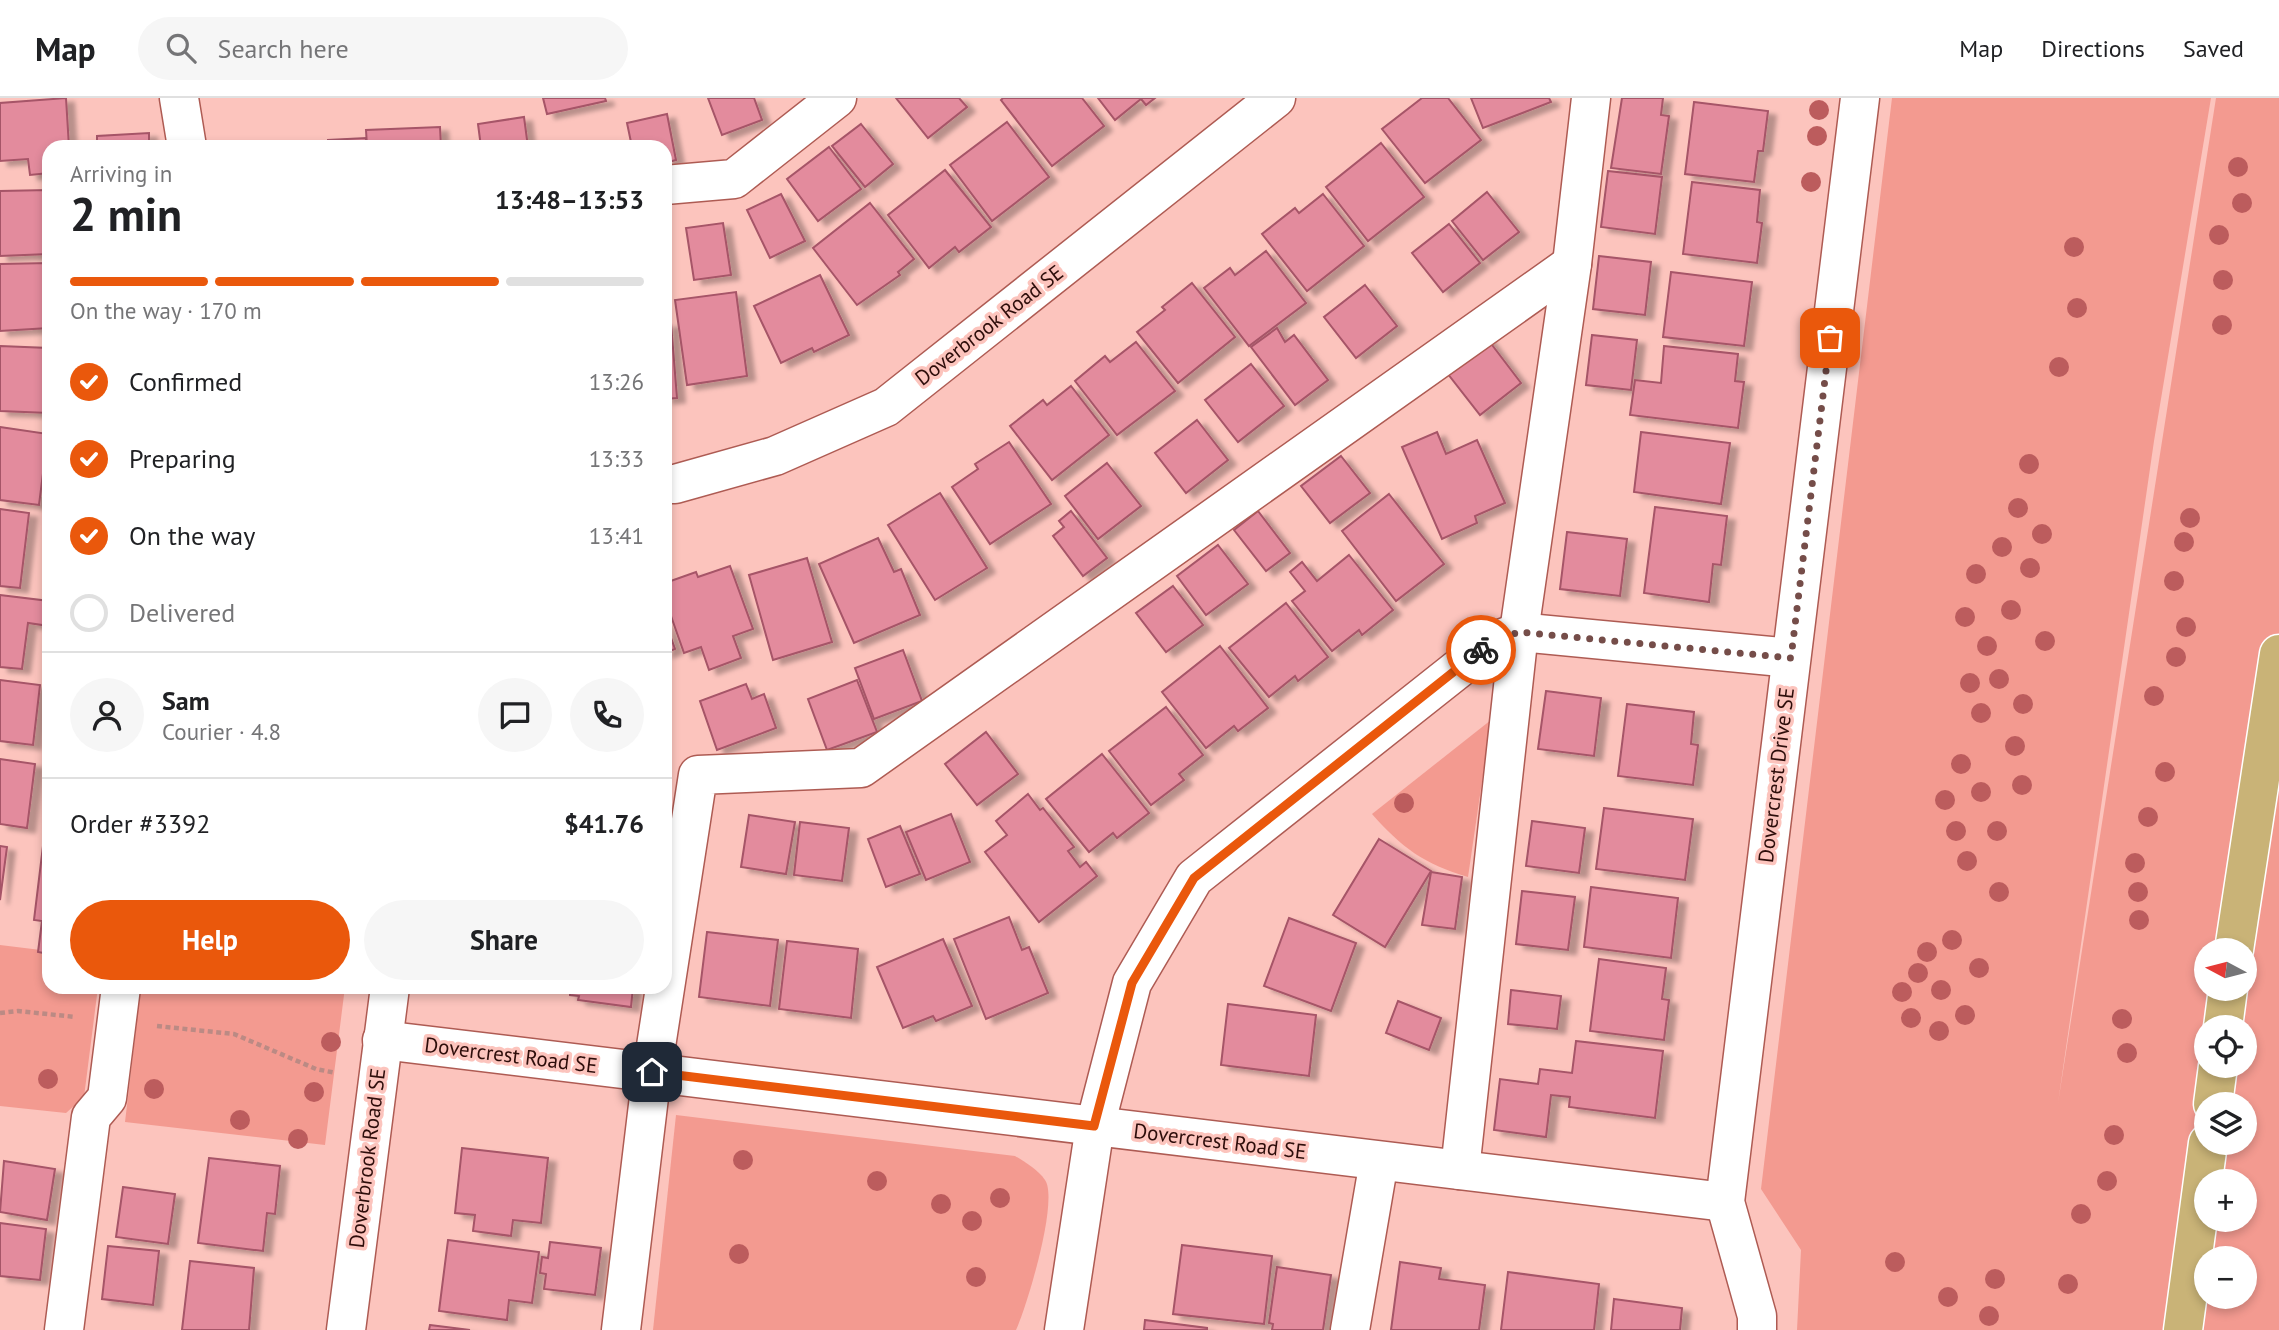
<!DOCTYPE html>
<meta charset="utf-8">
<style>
body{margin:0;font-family:"PT Sans",sans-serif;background:#f6f6f6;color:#202124;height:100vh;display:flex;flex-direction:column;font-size:26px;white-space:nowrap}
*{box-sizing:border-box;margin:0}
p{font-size:23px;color:#757577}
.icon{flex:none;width:38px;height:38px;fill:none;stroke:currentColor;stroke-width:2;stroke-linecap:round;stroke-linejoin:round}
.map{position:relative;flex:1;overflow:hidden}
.details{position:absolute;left:42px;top:42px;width:630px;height:854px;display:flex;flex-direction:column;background:#fff;border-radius:21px;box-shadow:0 4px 10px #0003}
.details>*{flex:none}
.needle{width:46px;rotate:277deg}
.buttons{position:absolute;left:2194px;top:840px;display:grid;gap:14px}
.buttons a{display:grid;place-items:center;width:63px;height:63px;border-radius:50%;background:#fff;box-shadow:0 4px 10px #0003;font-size:35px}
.pin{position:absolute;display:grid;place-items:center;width:60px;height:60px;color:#fff;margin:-30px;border-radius:14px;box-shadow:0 4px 10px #0006}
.courier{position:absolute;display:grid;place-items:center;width:70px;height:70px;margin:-35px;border:5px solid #ea580c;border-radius:50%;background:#fff;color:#222;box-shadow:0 2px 9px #0007}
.head em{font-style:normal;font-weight:800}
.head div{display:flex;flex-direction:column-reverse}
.head{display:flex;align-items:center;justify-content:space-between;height:119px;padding:0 28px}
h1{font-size:46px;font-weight:800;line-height:52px}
.bar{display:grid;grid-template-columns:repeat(4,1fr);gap:10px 7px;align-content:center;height:84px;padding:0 28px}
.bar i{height:9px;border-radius:5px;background:#e0e0e0}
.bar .selected{background:#ea580c}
.bar p{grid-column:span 4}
.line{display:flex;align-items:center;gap:18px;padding:0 28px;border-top:2px solid #e0e0e0}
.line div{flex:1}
.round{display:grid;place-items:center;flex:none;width:74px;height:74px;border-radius:37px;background:#f6f6f6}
ol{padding:0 28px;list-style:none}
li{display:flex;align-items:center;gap:21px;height:77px}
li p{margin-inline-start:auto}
li .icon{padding:7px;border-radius:50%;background:#ea580c;color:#fff;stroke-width:4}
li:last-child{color:#757577}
li i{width:38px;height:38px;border:4px solid #e0e0e0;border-radius:50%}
.primary-button{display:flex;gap:14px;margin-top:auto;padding:14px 28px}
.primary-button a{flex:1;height:80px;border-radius:42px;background:#ea580c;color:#fff;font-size:28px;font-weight:800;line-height:80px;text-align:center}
.primary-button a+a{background:#f6f6f6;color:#202124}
header{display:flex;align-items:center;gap:42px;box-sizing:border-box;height:98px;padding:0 35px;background:#fff;border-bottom:2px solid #e0e0e0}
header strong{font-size:33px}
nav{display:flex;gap:38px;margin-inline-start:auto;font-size:24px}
.search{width:490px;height:63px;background:#f6f6f6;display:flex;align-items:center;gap:18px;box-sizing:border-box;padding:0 24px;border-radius:38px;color:#757577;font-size:26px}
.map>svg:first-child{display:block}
.green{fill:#f39a90;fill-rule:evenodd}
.building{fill:#e38b9d;stroke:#a65467;stroke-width:2;filter:url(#shadow)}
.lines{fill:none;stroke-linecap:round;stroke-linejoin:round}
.minor-casing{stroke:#ae5b53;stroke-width:41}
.major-casing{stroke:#fff;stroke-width:41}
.path{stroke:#bb8a84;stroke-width:4.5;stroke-dasharray:5 3.5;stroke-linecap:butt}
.minor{stroke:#fff;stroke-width:38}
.major{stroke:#c9b377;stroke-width:38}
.tree{fill:#bc5c5d}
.done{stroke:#754d49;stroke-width:7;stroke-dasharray:0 12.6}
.route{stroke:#ea580c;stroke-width:9}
.labels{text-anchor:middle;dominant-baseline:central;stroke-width:7;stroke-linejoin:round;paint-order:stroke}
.street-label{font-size:21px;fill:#2d0d0a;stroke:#fcc4bd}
</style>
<header>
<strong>Map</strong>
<div class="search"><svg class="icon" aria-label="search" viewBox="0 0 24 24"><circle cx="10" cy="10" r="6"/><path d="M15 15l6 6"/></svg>Search here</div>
<nav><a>Map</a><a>Directions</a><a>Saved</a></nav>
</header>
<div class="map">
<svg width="2279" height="1232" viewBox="0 0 2279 1232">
<defs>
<filter id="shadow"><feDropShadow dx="8" dy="4.5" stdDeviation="2" flood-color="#0004"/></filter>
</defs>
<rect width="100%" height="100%" fill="#fcc4bd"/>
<!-- green -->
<g class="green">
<path d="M 1892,0 L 2211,0 L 2154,343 L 2058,1005 L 2216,0 L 2279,0 L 2279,1232 L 1797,1232 L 1801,1152 L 1761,1091 ZM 2207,852 L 2245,852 L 2245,891 L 2207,891 ZM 2207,929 L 2245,929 L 2245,968 L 2207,968 ZM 2207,1006 L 2245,1006 L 2245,1045 L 2207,1045 ZM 2207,1083 L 2245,1083 L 2245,1122 L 2207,1122 ZM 2207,1160 L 2245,1160 L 2245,1199 L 2207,1199 Z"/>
<path d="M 1491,622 L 1468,779 C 1424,766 1402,750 1372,716 Z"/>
<polygon points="0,847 49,853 49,889 98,889 84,999 66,1015 0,1008"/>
<polygon points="133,889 345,889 325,1047 125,1024 137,923 129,918"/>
<path d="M 676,1017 L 1015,1058 C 1025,1064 1038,1072 1045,1082 C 1059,1102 1027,1208 1016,1232 L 653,1232 Z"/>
</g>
<!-- building -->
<g class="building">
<polygon points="66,0 69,49 49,49 49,75 30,77 28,61 0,63 0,5"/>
<polygon points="543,0 605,0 606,3 547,16"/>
<polygon points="708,0 754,0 762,22 722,37"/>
<polygon points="896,0 959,0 967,9 928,40"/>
<polygon points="1003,0 1082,0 1104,28 1052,68 1001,2"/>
<polygon points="1098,0 1155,0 1146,7 1141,1 1115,22"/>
<polygon points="1422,0 1448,0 1481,42 1425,85 1382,31"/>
<polygon points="1471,0 1549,0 1551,4 1483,30"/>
<polygon points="1622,0 1663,0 1661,17 1669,18 1661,76 1611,70"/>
<polygon points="1694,4 1768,13 1763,53 1758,53 1754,84 1685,76"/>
<polygon points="667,16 676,62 665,65 665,49 632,49 627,25"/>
<polygon points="524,19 528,49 481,49 478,26"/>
<polygon points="1007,24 1049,79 992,123 950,67"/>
<polygon points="861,26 893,66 865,89 832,48"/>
<polygon points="440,29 441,49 367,49 366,32"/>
<polygon points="149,35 149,49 97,49 97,38"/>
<polygon points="366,40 366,49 328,49 328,42"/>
<polygon points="1381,45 1424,99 1368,143 1326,89"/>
<polygon points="288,46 288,49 243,49"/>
<polygon points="829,49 861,91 818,123 787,81"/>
<polygon points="945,72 991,129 959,154 955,149 929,170 888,117"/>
<polygon points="1608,73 1662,79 1655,136 1601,129"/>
<polygon points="1692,84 1760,92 1757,124 1762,125 1757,165 1683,156"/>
<polygon points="49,92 49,156 0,158 0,93"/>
<polygon points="1487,94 1519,134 1483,162 1452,123"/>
<polygon points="781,96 805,143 770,160 747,112"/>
<polygon points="1323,96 1364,148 1307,193 1262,136 1295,110 1299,115"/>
<polygon points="870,105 914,161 898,174 900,177 857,207 813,150"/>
<polygon points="723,125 731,177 694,182 686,130"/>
<polygon points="1449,126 1480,165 1443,194 1412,155"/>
<polygon points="1266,153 1306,205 1249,248 1204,190 1230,170 1235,177"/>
<polygon points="1599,158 1651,164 1645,217 1593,211"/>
<polygon points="49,165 49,230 0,233 0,166"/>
<polygon points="1671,174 1752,184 1744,248 1663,239"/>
<polygon points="820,177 849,237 814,254 812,250 781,265 754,208"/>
<polygon points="1192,185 1235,239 1178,285 1137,234 1165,212 1162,209"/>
<polygon points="1365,187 1397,228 1356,260 1324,219"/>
<polygon points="736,194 747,278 687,287 675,202"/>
<polygon points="671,225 677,300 665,301 665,226"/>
<polygon points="1277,230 1285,244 1294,237 1328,282 1295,307 1251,249"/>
<polygon points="1592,237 1637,242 1631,292 1586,287"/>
<polygon points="1486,239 1521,285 1480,317 1444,271"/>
<polygon points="1136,244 1175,293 1117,337 1075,283 1105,258 1110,264"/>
<polygon points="0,248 49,250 49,315 0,313"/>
<polygon points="1664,248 1738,256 1735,283 1744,284 1738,330 1630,317 1635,282 1661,285"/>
<polygon points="1251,266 1284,308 1238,344 1205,302"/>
<polygon points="1071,288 1109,337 1052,382 1010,328 1043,302 1047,307"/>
<polygon points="1197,322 1228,362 1186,395 1155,355"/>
<polygon points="0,329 48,336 39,407 0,402"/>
<polygon points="1437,334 1446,356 1477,342 1505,405 1475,418 1477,425 1442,441 1402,349"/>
<polygon points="1641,334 1730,345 1721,406 1634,394"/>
<polygon points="1009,344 1051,406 990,446 952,389 978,371 975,366"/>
<polygon points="1341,358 1370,395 1330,425 1301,388"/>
<polygon points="1107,365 1141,408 1098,441 1065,398"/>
<polygon points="940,395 987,470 935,502 888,427"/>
<polygon points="1389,396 1444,466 1396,503 1342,433"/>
<polygon points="1655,409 1727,418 1721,467 1713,466 1709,504 1644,495"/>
<polygon points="0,411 29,415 20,490 0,488"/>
<polygon points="1071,413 1107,460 1083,478 1053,438 1064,429 1059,423"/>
<polygon points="1258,413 1290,455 1266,473 1234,432"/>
<polygon points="1567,434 1627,441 1620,498 1560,491"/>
<polygon points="878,440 894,474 901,471 920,517 854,545 819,466"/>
<polygon points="1218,447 1248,486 1206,517 1177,478"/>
<polygon points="1349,457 1393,512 1362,537 1359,532 1332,553 1292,503 1305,493 1290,474 1302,464 1317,483"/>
<polygon points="807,460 832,544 773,562 749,477"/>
<polygon points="730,468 753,531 733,538 741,560 709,572 701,549 684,555 665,501 665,485 696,474 698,479"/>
<polygon points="1173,488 1203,527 1166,554 1136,515"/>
<polygon points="0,497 49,503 49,528 28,525 22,571 0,569"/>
<polygon points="1286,505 1328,559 1298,583 1295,578 1269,599 1229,550"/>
<polygon points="665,523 675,551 665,555"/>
<polygon points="1220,548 1268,610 1238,633 1234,628 1206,650 1162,594"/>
<polygon points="903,552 922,603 874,621 855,570"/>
<polygon points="0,582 40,587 33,647 0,643"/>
<polygon points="857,582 877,634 827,652 808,601"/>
<polygon points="746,586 752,601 764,596 776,630 717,652 700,603"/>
<polygon points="1546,593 1601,600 1594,658 1538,651"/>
<polygon points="1627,606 1694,614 1691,646 1698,647 1693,687 1618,678"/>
<polygon points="1166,609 1203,657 1179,676 1184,682 1151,707 1109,653"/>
<polygon points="986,634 1018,676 977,707 945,666"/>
<polygon points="1102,656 1149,715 1117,740 1113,735 1089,754 1046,701"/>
<polygon points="0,661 35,666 27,730 0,726"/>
<polygon points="1028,696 1040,712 1043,710 1074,749 1068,753 1080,769 1086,764 1097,778 1039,824 985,754 1007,737 996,723"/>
<polygon points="1604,710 1693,721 1685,782 1596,771"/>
<polygon points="951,716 970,764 926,782 906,734"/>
<polygon points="749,717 795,724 786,776 741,769"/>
<polygon points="1532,723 1585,730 1579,775 1526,768"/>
<polygon points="800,724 849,730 842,783 794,777"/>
<polygon points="900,728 920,776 886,789 868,741"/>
<polygon points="1379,741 1431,773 1385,849 1333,817"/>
<polygon points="0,748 7,749 0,802"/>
<polygon points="43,748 49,749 49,856 38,854 42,823 34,822"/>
<polygon points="1431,774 1462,779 1455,831 1422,827"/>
<polygon points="1591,789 1678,800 1671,860 1584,849"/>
<polygon points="1522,793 1575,799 1568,852 1516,846"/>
<polygon points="1009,819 1022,852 1029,849 1048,895 986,921 954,841"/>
<polygon points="1289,820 1356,845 1331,913 1264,888"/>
<polygon points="707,834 778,842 770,908 699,899"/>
<polygon points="943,841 972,908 936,923 933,918 903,930 877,869"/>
<polygon points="787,843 858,851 851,920 779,911"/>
<polygon points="1599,861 1666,870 1662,901 1669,902 1664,942 1590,933"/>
<polygon points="570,889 633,889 631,909 578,902 579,898 570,897"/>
<polygon points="1511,892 1561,898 1557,931 1508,926"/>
<polygon points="1398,903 1441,920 1429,952 1386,935"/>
<polygon points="1228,906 1316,917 1309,978 1221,967"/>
<polygon points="1576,943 1663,953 1655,1020 1569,1009 1570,999 1551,997 1546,1039 1494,1032 1500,981 1538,986 1540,971 1572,975"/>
<polygon points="462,1050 548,1060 541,1125 513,1122 511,1138 473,1133 475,1117 455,1115"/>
<polygon points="209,1060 280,1068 275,1116 267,1115 263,1153 198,1145"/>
<polygon points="4,1063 55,1071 47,1122 0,1114"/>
<polygon points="123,1089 175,1096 168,1146 116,1139"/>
<polygon points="0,1125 46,1131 40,1182 0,1178"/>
<polygon points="448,1142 539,1154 532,1205 509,1202 507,1222 439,1213"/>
<polygon points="550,1144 601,1150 595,1197 544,1191 546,1176 540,1175 542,1159 548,1160"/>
<polygon points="1182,1147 1272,1158 1264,1226 1173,1216"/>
<polygon points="108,1148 159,1153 153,1207 102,1201"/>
<polygon points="190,1163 254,1170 249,1232 182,1232"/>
<polygon points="1400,1164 1441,1170 1439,1181 1485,1187 1479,1232 1391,1232"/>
<polygon points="1277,1169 1331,1177 1323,1232 1272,1232 1273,1226 1269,1225"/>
<polygon points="1508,1174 1599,1186 1594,1232 1501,1232"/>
<polygon points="1614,1201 1682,1210 1680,1232 1611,1232"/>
<polygon points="1145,1222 1207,1230 1207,1232 1144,1232"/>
<polygon points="430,1227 470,1232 429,1232"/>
</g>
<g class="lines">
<!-- minor casing -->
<g class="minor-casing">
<g id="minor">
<polyline points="179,0 187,49"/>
<polyline points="665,87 734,81 837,0"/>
<polyline points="665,386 675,386 775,358 886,309 1276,0"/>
<polyline points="382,942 1725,1104"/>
<polyline points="1460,1072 1519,534 1572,166 1591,0"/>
<polyline points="64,1232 91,1019 107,1000 121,889"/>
<polyline points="346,1232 390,889"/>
<polyline points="621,1232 652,974 698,677 861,670 1572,166"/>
<polyline points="1064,1232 1095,1028 1132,885 1194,780 1492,544 1519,534 1791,560"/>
<polyline points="1350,1232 1379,1063"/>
<polyline points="1757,1232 1757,1218 1725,1104 1860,0"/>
</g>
</g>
<!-- major casing -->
<g class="major-casing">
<g id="major">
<polyline points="2234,852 2279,556"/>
<polyline points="2223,929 2228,891"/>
<polyline points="2213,1006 2218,968"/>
<polyline points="2183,1232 2208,1045"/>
</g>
</g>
<!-- path -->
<g class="path">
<polyline points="0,915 18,913 76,919"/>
<polyline points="157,928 234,936 316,971 336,975"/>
</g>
<!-- minor -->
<use href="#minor" class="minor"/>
<!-- major -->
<use href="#major" class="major"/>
</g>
<!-- trees -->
<g class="tree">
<circle cx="1819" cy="12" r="10"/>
<circle cx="1817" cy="38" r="10"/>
<circle cx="2238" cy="69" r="10"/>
<circle cx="1811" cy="84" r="10"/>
<circle cx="2242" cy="105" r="10"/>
<circle cx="2219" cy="137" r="10"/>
<circle cx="2074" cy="149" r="10"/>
<circle cx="2223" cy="182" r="10"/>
<circle cx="2077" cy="210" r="10"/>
<circle cx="2222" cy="227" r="10"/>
<circle cx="2059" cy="269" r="10"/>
<circle cx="2029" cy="366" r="10"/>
<circle cx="2018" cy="410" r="10"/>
<circle cx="2190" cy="420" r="10"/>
<circle cx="2042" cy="436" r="10"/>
<circle cx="2184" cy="444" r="10"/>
<circle cx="2002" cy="449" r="10"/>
<circle cx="2030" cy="470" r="10"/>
<circle cx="1976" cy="476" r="10"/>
<circle cx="2174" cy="483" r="10"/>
<circle cx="2011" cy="512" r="10"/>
<circle cx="1965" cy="519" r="10"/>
<circle cx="2186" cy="529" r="10"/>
<circle cx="2045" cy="543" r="10"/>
<circle cx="1987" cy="548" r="10"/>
<circle cx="2176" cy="559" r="10"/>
<circle cx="1999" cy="581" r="10"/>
<circle cx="1970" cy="585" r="10"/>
<circle cx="2154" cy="598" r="10"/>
<circle cx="2023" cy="606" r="10"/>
<circle cx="1981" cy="615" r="10"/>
<circle cx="2015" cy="648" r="10"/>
<circle cx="1961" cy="666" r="10"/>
<circle cx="2165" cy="674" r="10"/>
<circle cx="2022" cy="687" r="10"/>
<circle cx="1981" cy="694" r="10"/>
<circle cx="1945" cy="702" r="10"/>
<circle cx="1404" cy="705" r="10"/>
<circle cx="2148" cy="719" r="10"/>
<circle cx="1956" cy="733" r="10"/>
<circle cx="1997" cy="733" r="10"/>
<circle cx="1967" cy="763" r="10"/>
<circle cx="2135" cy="765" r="10"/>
<circle cx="1999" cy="794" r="10"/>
<circle cx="2138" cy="794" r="10"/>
<circle cx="2139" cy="822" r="10"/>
<circle cx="1952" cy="842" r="10"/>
<circle cx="1927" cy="854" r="10"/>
<circle cx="1979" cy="870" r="10"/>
<circle cx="1918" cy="875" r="10"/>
<circle cx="1941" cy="892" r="10"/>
<circle cx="1902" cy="894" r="10"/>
<circle cx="1965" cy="917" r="10"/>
<circle cx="1911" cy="920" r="10"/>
<circle cx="2122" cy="921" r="10"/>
<circle cx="1939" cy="933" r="10"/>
<circle cx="331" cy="944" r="10"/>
<circle cx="2127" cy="955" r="10"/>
<circle cx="48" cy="981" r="10"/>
<circle cx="154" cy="991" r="10"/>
<circle cx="314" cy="994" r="10"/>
<circle cx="240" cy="1022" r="10"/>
<circle cx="2114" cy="1037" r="10"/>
<circle cx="298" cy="1041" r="10"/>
<circle cx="743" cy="1062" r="10"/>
<circle cx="877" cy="1083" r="10"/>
<circle cx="2107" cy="1083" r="10"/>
<circle cx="1000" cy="1100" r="10"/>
<circle cx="941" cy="1106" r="10"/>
<circle cx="2081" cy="1116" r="10"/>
<circle cx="972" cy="1123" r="10"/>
<circle cx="739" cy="1156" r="10"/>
<circle cx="1895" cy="1164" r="10"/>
<circle cx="976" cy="1179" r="10"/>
<circle cx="1995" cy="1181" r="10"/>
<circle cx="2068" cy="1186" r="10"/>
<circle cx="1948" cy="1199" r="10"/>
<circle cx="1989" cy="1218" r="10"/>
</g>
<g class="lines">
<!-- done -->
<polyline class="done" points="1481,552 1492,544 1519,534 1791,560 1830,240"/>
<!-- route -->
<polyline class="route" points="652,974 1094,1028 1132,885 1194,780 1481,552"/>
</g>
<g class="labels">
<!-- street labels -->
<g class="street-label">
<text transform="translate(989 227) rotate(-38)">Doverbrook Road SE</text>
<text transform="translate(1776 677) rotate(-83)">Dovercrest Drive SE</text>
<text transform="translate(511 957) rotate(7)">Dovercrest Road SE</text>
<text transform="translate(1220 1043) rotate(7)">Dovercrest Road SE</text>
<text transform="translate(367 1060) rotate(-83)">Doverbrook Road SE</text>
</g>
</g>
</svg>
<div class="buttons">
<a><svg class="needle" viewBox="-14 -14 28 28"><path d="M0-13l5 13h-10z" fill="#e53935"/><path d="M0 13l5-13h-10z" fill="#757577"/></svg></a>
<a><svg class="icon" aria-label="locate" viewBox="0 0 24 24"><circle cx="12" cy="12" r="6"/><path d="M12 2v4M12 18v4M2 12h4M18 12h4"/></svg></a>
<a><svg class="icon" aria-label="layers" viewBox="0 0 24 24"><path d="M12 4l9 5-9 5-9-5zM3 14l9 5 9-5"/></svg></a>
<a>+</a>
<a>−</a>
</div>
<div class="pin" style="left:1830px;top:240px;background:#ea580c"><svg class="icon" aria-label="bag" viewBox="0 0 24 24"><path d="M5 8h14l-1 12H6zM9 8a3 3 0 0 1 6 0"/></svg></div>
<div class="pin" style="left:652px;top:974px;background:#1f2937"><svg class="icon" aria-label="home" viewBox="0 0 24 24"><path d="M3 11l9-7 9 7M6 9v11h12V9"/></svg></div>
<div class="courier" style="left:1481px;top:552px"><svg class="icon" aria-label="bike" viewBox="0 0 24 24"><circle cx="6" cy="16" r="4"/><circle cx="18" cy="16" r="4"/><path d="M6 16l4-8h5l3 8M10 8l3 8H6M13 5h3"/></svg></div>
<section class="details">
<div class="head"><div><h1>2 min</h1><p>Arriving in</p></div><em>13:48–13:53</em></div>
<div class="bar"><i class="selected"></i><i class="selected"></i><i class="selected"></i><i></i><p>On the way · 170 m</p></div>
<ol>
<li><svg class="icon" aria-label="check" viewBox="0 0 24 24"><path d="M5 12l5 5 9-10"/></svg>Confirmed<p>13:26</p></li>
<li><svg class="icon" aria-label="check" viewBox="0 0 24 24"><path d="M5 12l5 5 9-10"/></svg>Preparing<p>13:33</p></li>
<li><svg class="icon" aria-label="check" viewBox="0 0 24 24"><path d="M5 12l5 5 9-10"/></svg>On the way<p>13:41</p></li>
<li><i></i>Delivered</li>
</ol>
<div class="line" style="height:126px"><a class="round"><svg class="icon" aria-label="person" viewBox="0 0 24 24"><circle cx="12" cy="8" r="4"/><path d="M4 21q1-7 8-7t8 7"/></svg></a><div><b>Sam</b><p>Courier · 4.8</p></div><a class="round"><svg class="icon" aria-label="chat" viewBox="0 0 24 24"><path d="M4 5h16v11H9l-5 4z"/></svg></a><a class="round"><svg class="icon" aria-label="phone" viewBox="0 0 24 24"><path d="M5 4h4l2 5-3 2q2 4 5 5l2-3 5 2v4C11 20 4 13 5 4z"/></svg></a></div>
<div class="line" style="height:91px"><div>Order #3392</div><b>$41.76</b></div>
<div class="primary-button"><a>Help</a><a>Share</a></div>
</section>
</div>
